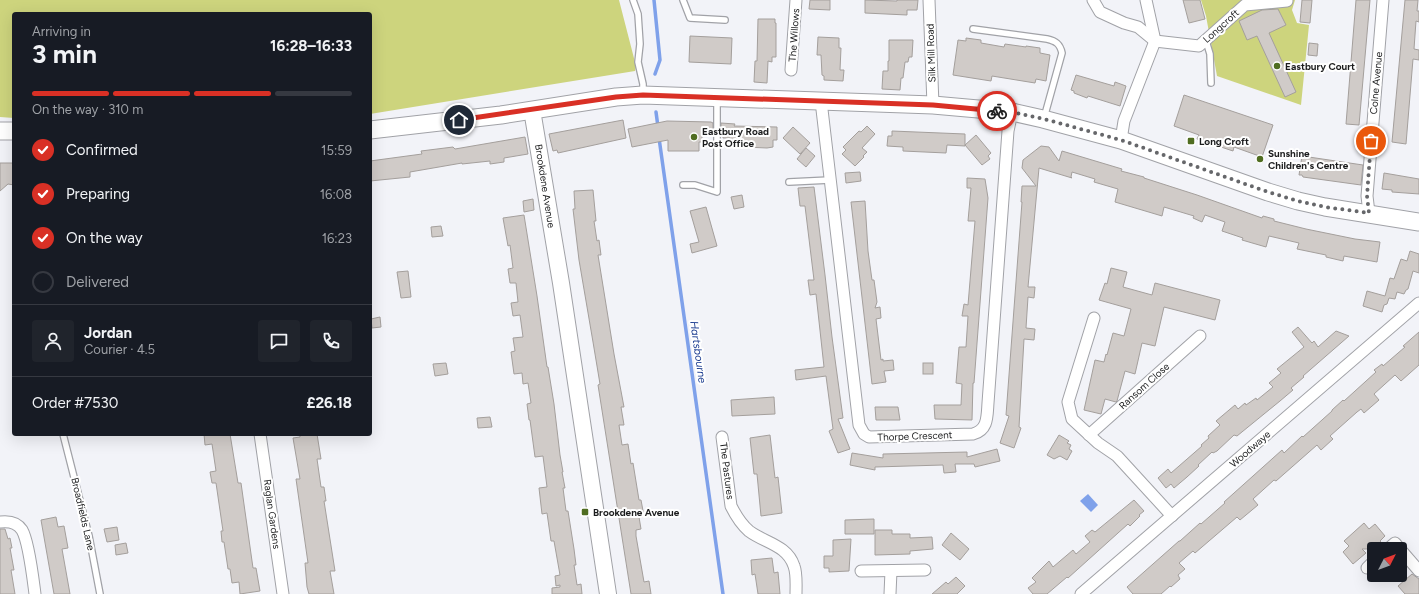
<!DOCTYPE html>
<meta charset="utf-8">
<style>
body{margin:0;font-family:Figtree,sans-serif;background:#20242c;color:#f1f3f6;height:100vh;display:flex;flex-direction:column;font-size:15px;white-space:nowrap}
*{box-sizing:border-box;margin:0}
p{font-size:13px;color:#9ea1a6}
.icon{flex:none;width:22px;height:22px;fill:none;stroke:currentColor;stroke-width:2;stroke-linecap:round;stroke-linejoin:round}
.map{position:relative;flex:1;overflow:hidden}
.drawer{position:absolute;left:12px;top:12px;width:360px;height:424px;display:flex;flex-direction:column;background:#171b24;border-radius:4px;box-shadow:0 4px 16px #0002}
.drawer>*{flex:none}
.needle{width:26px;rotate:48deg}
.fabs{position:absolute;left:1367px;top:542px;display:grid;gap:8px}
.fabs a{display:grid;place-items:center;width:40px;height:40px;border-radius:4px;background:#171b24;box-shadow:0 4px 16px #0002;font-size:20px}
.pin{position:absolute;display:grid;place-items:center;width:34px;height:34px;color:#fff;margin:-17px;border:2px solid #fff;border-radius:50%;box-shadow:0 1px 4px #0007}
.courier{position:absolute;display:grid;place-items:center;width:40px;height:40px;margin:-20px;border:3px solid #d93025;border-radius:50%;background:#fff;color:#222;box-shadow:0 1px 5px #0007}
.headline em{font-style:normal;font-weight:700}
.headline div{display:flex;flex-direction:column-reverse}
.headline{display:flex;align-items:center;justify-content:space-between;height:68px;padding:0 20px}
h1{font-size:26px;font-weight:700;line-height:30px}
.bar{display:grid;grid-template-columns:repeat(4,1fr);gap:6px 4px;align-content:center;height:48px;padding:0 20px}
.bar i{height:5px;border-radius:3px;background:#363941}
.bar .selected{background:#d93025}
.bar p{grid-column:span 4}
.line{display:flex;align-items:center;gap:10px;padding:0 20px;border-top:1px solid #363941}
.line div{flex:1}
.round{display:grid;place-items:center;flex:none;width:42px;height:42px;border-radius:4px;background:#20242c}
ol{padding:0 20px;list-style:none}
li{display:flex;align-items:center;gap:12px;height:44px}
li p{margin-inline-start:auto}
li .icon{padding:4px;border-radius:50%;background:#d93025;color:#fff;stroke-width:4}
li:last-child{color:#9ea1a6}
li i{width:22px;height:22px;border:2px solid #363941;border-radius:50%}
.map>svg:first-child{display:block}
.green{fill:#cdd47d}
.water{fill:#7fa1ea}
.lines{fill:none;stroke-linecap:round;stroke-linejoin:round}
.stream{stroke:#7fa1ea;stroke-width:3.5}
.building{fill:#d0cbc8;stroke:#a49f9c}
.lane-casing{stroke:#a1a2a7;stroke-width:8}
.street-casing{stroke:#a1a2a7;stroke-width:13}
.secondary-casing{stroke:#a1a2a7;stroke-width:18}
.primary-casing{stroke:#a1a2a7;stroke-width:19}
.lane{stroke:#fff;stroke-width:5.5}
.street{stroke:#fff;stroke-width:11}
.secondary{stroke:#fff;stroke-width:16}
.primary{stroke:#fff;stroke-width:17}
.done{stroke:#66676a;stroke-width:4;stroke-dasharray:0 7.2}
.route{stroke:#d93025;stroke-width:5}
.poi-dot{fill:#506d21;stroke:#fff;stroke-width:1.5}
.labels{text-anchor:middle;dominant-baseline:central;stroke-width:4;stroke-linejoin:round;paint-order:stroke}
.street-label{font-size:10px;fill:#1b1c1d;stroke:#fff}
.poi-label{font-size:10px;font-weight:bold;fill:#1b1c1d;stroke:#fff;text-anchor:start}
.water-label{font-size:11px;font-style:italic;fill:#1c3d90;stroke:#fff}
</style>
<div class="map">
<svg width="1419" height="594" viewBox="0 0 1419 594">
<rect width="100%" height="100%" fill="#f2f3f8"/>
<!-- green -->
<g class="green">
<polygon points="0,0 619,0 636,66 635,71 370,114 370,14 14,14 14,118 0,117"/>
<polygon points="1201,0 1295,0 1292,10 1297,23 1309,25 1301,105 1217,76 1206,16"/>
</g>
<!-- water -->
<polygon class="water" points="1088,494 1098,505 1091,512 1080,501"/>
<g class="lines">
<!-- stream -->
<g class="stream">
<polyline points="654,0 660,60 655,74"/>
<polyline points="656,112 658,127"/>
<polyline points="659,138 723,594"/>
</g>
</g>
<!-- building -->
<g class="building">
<polygon points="810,0 830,0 830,10 809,9"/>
<polygon points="865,0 897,1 897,0 918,0 917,10 907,10 907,15 865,13"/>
<polygon points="1183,0 1200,0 1205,19 1189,23"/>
<polygon points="1302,0 1312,0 1310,23 1300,22"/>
<polygon points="1356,0 1370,0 1359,125 1346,124"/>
<polygon points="1405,0 1418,0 1417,11 1419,11 1419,22 1416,21 1414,49 1419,50 1419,60 1413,59 1406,144 1392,142"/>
<polygon points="1278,9 1286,25 1269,33 1296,92 1285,97 1257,36 1247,40 1239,21 1262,10"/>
<polygon points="758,19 775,19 775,23 776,23 776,57 772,57 772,62 768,61 767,83 754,82 755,61 757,61"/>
<polygon points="690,36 732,38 731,64 689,62"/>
<polygon points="818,37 839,38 839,48 841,48 840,70 844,70 843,81 824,80 824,76 822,75 821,55 817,55"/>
<polygon points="966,38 981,40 981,43 1004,47 1005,44 1026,47 1026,46 1040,48 1040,53 1050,55 1046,81 1036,79 1035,83 992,76 991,81 953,75 958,40 966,41"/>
<polygon points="889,40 913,40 912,57 909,57 908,62 905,62 903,78 901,78 900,90 882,89 883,71 888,71 888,61 889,61"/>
<polygon points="1309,43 1318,44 1317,56 1308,55"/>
<polygon points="1076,75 1114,86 1115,82 1126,86 1120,106 1088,96 1087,98 1074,93 1074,91 1071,90"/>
<polygon points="1184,95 1273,125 1262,157 1234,147 1233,151 1197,139 1199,135 1174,126"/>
<polygon points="623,120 626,138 558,153 557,150 553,151 549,134"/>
<polygon points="667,121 711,122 713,123 713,132 702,132 702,142 699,142 699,151 668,151 668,140 632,147 628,129"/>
<polygon points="721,123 735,124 734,126 777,127 777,140 773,140 773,147 767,148 745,147 746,145 735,145 735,141 730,141 730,138 723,138 723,133 721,133"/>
<polygon points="867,126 875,134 862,148 867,152 863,156 864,157 855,166 842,154 846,150 843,147 859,131 861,132"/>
<polygon points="793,127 810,143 800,154 783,138"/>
<polygon points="892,131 965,134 965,146 947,145 946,153 903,151 903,147 887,146 888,136 892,136"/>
<polygon points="976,135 991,153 988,156 990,159 982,165 965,145"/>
<polygon points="525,137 528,154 504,158 504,162 490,164 490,161 462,164 462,163 410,172 410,177 370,181 370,161 422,154 421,151 453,147 455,149"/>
<polygon points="1041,146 1049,147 1059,161 1062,151 1122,169 1121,171 1144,177 1144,178 1197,195 1262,218 1263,216 1274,219 1274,221 1306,229 1355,239 1380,242 1377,262 1344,256 1343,261 1326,257 1326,255 1297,249 1299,243 1269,236 1266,247 1242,240 1243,238 1222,231 1225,222 1205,215 1202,222 1193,218 1194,216 1164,207 1162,216 1152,213 1115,202 1118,189 1094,182 1095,179 1072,172 1071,177 1072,178 1039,168 1028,287 1035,287 1034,298 1028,297 1026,328 1035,329 1034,340 1024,339 1019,427 1021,428 1014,448 1000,443 1009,416 1006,415 1022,202 1021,202 1022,186 1036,186 1022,168 1023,160"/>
<polygon points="806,148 815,156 806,167 797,159"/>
<polygon points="1302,156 1363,165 1361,185 1303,177 1302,175 1299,175"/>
<polygon points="0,163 14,163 14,185 8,184 0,191"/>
<polygon points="860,172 861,181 846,183 845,173"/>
<polygon points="1384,173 1419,179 1419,194 1392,192 1392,190 1382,189"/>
<polygon points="967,178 985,179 988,198 974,383 973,383 972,420 935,419 934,405 961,405 962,384 956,383 959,347 966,347 968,316 962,316 964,304 968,305 975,221 968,221 971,188 967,188"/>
<polygon points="814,187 825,275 832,337 843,418 838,419 850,449 838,453 829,431 833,429 826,376 796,380 795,370 824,367 816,294 810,295 808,280 814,280 805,206 800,206 798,188"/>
<polygon points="593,190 596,221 594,221 597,241 599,240 601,255 598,255 614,354 624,407 621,407 624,425 619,425 622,445 628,444 631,464 633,463 639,500 641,500 644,516 639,517 641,529 636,530 636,536 644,582 649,581 651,594 631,594 598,385 600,384 593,342 579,260 573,209 575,209 574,191"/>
<polygon points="742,195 744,207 734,209 731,197"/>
<polygon points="533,199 534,210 524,212 523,201"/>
<polygon points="865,201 868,251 872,280 874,280 877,302 875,308 880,307 881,318 876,319 881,360 883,359 883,361 893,360 894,370 884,371 886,382 872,384 851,202"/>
<polygon points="706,207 717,246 692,253 690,244 699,242 690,211"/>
<polygon points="524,215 537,296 547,367 548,367 554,404 560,455 563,472 562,472 565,488 563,488 566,511 568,511 574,549 576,565 574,565 577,585 581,584 582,594 552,594 552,588 560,587 560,585 556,586 555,576 560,575 554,541 551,541 547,513 542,514 539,488 547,487 543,456 535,457 530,420 529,420 527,404 531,403 528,383 523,384 522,373 514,374 511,352 515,351 513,338 523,337 520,315 513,316 511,303 518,302 516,283 510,283 508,269 513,268 510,245 508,246 503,218"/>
<polygon points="441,226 443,236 432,237 431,227"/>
<polygon points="1410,251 1419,254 1419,273 1413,271 1408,289 1406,290 1404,294 1397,292 1395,299 1389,298 1387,304 1384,305 1382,312 1363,306 1367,291 1385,296 1390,278 1394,279 1401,259 1407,261"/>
<polygon points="1111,268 1127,272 1123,287 1152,295 1155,283 1220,300 1215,320 1164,307 1155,346 1142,343 1135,374 1125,371 1117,401 1116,402 1105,399 1101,414 1084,410 1095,360 1104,362 1106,354 1107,355 1113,333 1124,336 1131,309 1099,300 1105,283 1107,284"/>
<polygon points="408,271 411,297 401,298 397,272"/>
<polygon points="380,317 381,327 372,328 371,319"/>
<polygon points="1298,327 1312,343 1314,341 1318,347 1336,331 1349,336 1303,376 1304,377 1291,388 1293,390 1280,401 1237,436 1234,435 1217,451 1213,453 1212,452 1198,465 1199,466 1187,477 1174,488 1171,484 1166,488 1158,478 1168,469 1171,473 1202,446 1201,445 1209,438 1208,436 1220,425 1216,421 1235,405 1238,409 1245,403 1246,405 1256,398 1257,400 1273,387 1269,383 1281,373 1277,369 1304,347 1292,332"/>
<polygon points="1419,332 1419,365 1401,381 1395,375 1374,394 1379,400 1364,413 1361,409 1357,412 1330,436 1333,439 1321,450 1317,445 1276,481 1274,480 1253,499 1258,505 1240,520 1237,517 1195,553 1193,551 1179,563 1185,569 1178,575 1180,579 1171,587 1170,586 1161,594 1133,594 1127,587 1179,541 1180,541 1200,523 1201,524 1225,503 1224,502 1282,450 1284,453 1302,436 1303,437 1332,411 1332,410 1343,400 1344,401 1376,372 1374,370 1382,364 1383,366 1405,347 1403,346"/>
<polygon points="446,363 448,374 435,376 433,364"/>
<rect x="923" y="363" width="10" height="11"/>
<polygon points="774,397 775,414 732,416 731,400"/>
<polygon points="875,407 898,407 900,420 876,420"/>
<polygon points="490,417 492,427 478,428 477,418"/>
<polygon points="204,434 230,434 238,483 241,483 253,568 256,568 260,591 240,594 239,582 232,583 230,569 228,569 224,542 222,542 221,531 223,531 216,483 212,483 210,472 216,471 212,444 205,445"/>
<polygon points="300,434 317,434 321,459 317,459 321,487 324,487 326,501 324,501 335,571 330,571 334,594 309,594 307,587 305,563 308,563 296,479 300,479 293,438 300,437"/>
<polygon points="770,435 775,478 778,477 782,513 761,516 757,474 754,474 750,438"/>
<polygon points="1059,435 1069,441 1067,443 1071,445 1069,449 1072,451 1067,460 1060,456 1054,459 1047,455"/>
<polygon points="997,449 1000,461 975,467 974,464 955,464 956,472 944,473 943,465 875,467 875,470 850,465 852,453 883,458 883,454 967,452 967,457"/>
<polygon points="1134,500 1144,511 1139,515 1140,516 1130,526 1128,524 1068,578 1067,577 1047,594 1033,594 1028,588 1036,582 1032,578 1049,561 1053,567 1073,550 1076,554 1090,542 1085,536 1092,530 1095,532"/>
<polygon points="56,517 58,527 64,526 68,548 62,549 70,594 54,594 41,520"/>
<polygon points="874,519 874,534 845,534 845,520"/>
<polygon points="1364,523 1369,529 1375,524 1385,536 1380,541 1383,544 1381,549 1362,549 1366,553 1353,564 1343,552 1349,546 1344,541"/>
<polygon points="117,527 119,540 107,542 104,529"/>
<polygon points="0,529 5,529 8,539 10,538 12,548 10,548 14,570 11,570 15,594 0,594"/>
<polygon points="875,530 892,530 892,534 910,534 910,538 932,537 933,549 910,551 910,554 875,555"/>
<polygon points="951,533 969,549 960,560 942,545"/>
<polygon points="851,539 849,571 829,572 829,568 824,568 824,556 833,556 833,540"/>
<polygon points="126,543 128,553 116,555 115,545"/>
<polygon points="772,558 774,573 778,572 780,594 758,594 755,574 752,575 751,560"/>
<polygon points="1412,574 1419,579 1419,594 1405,594 1398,586"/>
<polygon points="956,577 965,586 957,594 932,594 946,582 948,584"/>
</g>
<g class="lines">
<!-- lane casing -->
<g class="lane-casing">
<g id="lane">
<polyline points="633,0 638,14 640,44 638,62 643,84 643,93"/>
<polyline points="683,0 690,18 725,20"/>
<path d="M 973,29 L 1047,39 C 1056,41 1060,44 1062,53 L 1044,118"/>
<polyline points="1206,41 1210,54 1211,83"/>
<polyline points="789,182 830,180"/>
<polyline points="683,185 695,185 717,192 717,100"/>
<polyline points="63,434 89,536 100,594"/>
</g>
</g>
<!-- street casing -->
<g class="street-casing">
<g id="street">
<polyline points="929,0 933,105"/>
<polyline points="1093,0 1100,12 1124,23 1138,27 1155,41 1199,46 1245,5 1287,1"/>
<polyline points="791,70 796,0"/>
<path d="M 821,101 L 859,425 L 864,434 L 869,437 L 973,434 C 988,430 987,417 988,403 L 1008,131 L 1012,112"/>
<polyline points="1121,140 1124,121 1155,41 1146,0"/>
<polyline points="1369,213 1367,196 1383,0"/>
<polyline points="1094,318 1068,402 1072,419 1098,443 1117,456 1172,516"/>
<polyline points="260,434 283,594"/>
<polyline points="1089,435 1200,336"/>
<path d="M 722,437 L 731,506 C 736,516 741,524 749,531 C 765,543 787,545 794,566 C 797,574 796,585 796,594"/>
<path d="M 0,522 C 8,521 17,522 22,530 C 29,542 33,579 35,594"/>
<polyline points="1388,549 1395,543 1400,549"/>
<polyline points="1400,549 1419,571"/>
<polyline points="1367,568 1374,561"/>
<polyline points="861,571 925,570"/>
<polyline points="890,594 891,571"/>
<polyline points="1081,594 1419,303"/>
</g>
</g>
<!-- secondary casing -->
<g class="secondary-casing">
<polyline id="secondary" points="532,110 561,283 608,594"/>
</g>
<!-- primary casing -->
<g class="primary-casing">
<g id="primary">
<polyline points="370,130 501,115 616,97 643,95 933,105 1012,112 1043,119 1121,140 1268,192 1298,201 1325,207 1419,222"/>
<polyline points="0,131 14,131"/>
</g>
</g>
<!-- lane -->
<use href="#lane" class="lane"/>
<!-- street -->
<use href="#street" class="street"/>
<!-- secondary -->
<use href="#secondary" class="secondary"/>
<!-- primary -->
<use href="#primary" class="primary"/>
</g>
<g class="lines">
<!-- done -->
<polyline class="done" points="997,111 1012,112 1044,119 1121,140 1268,192 1298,201 1325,207 1369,213 1367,196 1371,141"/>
<!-- route -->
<polyline class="route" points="459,120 616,97 643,95 933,105 997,111"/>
</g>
<!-- markers -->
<g class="poi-dot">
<circle cx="1277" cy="66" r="4"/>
<circle cx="694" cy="137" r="4"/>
<rect x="1187" y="137" width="8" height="8" rx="2"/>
<circle cx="1260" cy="159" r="4"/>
<rect x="581" y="508" width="8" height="8" rx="2"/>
</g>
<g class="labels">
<!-- street labels -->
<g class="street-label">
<text transform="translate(1221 26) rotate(-42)">Longcroft</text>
<text transform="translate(794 35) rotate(-86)">The Willows</text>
<text transform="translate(931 53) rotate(-92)">Silk Mill Road</text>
<text transform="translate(1376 83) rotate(-85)">Colne Avenue</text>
<text transform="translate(545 186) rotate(81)">Brookdene Avenue</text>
<text transform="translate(1144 386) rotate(-42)">Ransom Close</text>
<text transform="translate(915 436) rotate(-2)">Thorpe Crescent</text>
<text transform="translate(1250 449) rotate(-41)">Woodwaye</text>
<text transform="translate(727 471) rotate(83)">The Pastures</text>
<text transform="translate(83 514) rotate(77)">Broadfields Lane</text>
<text transform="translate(272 514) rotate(82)">Raglan Gardens</text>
</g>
<!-- poi labels -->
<g class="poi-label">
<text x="1285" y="66">Eastbury Court</text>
<text x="702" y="131">Eastbury Road<tspan x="702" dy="12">Post Office</tspan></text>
<text x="1199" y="141">Long Croft</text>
<text x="1268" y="153">Sunshine<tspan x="1268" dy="12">Children's Centre</tspan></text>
<text x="593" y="512">Brookdene Avenue</text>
</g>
<!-- water labels -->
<g class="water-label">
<text transform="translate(698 352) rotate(82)">Hartsbourne</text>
</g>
</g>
</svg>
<div class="fabs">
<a><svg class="needle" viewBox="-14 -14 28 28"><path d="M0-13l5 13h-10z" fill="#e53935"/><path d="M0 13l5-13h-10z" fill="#9ea1a6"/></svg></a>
</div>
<div class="pin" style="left:1371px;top:141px;background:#ea580c"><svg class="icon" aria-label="bag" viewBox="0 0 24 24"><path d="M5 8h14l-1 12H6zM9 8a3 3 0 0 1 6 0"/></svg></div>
<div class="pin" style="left:459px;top:120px;background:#1f2937"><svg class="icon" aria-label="home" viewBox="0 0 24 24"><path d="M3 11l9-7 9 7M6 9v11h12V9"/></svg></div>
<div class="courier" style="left:997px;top:111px"><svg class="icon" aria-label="bike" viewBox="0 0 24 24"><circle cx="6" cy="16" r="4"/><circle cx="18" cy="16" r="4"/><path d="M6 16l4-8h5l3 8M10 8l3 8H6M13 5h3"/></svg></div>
<section class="drawer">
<div class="headline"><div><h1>3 min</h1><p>Arriving in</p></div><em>16:28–16:33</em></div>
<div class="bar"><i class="selected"></i><i class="selected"></i><i class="selected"></i><i></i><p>On the way · 310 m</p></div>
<ol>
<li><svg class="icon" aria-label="check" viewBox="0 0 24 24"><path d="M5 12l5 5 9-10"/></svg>Confirmed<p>15:59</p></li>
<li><svg class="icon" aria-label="check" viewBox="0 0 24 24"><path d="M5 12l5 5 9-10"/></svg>Preparing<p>16:08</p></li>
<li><svg class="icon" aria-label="check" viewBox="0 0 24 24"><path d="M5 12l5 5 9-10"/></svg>On the way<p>16:23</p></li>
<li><i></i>Delivered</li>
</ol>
<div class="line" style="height:72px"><a class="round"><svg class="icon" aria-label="person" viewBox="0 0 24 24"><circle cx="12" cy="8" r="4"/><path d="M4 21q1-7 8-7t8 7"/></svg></a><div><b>Jordan</b><p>Courier · 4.5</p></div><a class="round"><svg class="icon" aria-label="chat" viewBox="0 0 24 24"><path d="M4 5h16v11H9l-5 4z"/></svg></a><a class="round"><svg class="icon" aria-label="phone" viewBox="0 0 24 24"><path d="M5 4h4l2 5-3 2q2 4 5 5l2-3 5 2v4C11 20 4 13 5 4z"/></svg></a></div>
<div class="line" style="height:52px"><div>Order #7530</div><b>£26.18</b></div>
</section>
</div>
